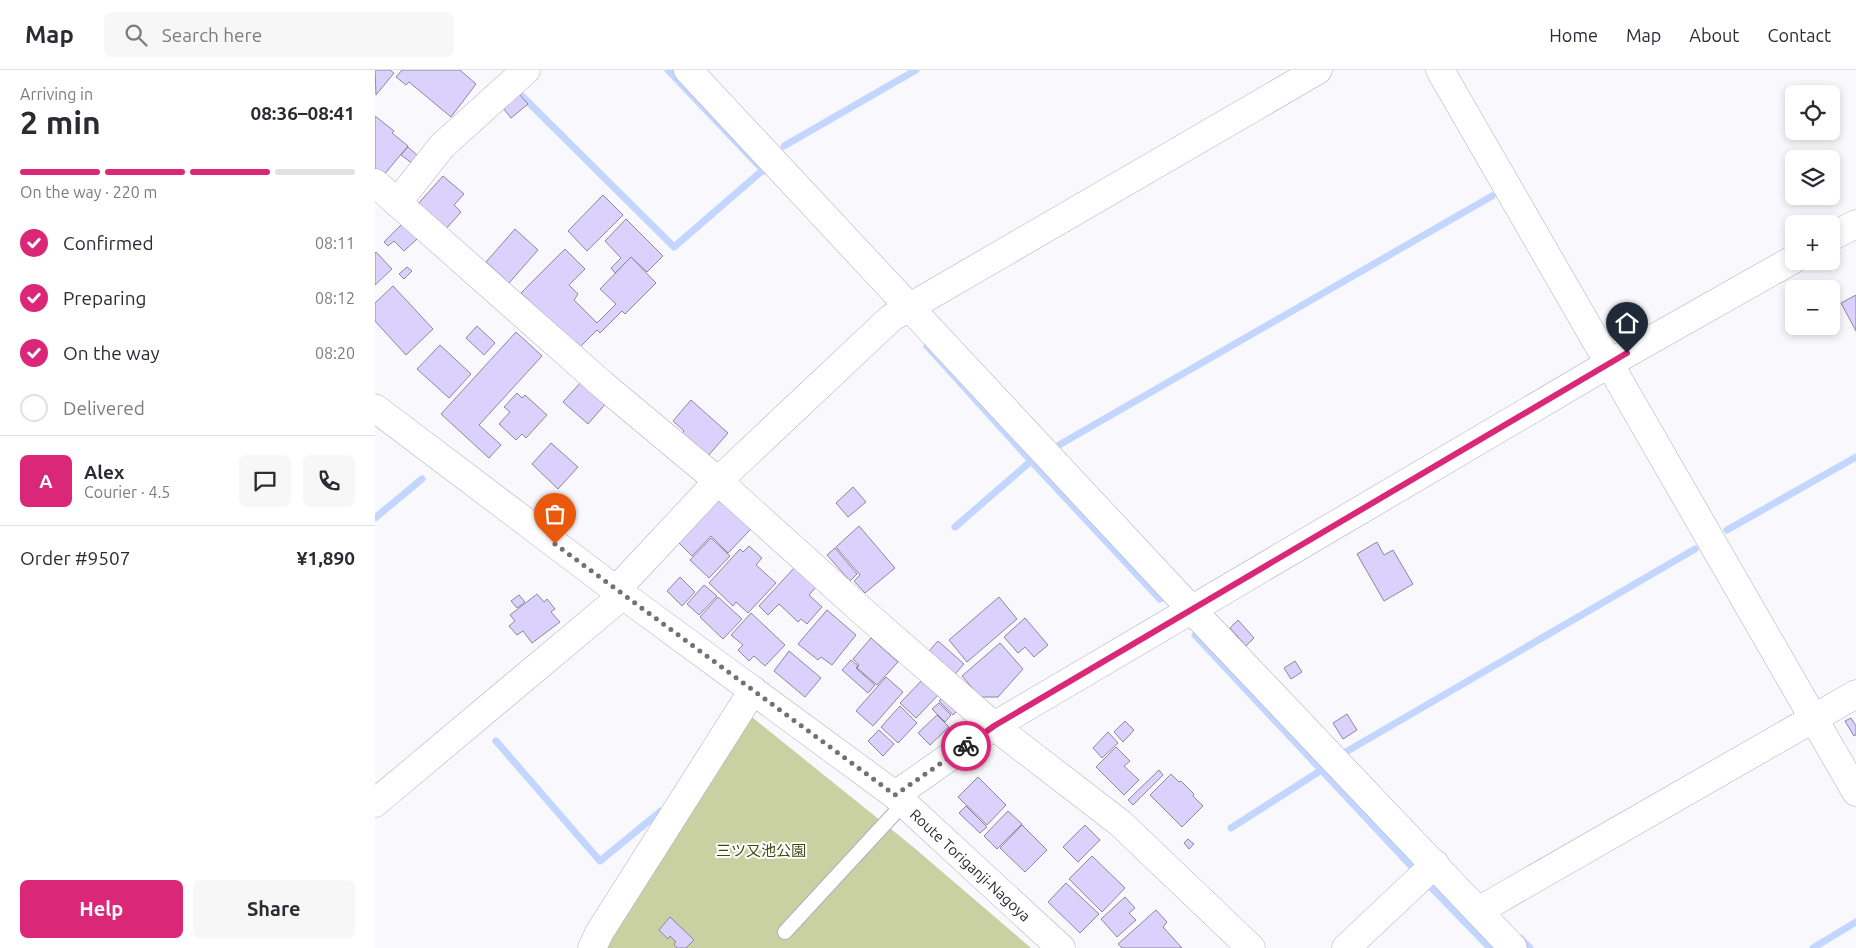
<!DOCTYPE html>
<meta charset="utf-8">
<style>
body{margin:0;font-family:Ubuntu,"Noto Sans JP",sans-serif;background:#f7f7f7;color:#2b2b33;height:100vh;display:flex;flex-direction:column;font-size:19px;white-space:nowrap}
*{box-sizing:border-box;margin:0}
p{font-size:16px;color:#7c7c81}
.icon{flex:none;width:28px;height:28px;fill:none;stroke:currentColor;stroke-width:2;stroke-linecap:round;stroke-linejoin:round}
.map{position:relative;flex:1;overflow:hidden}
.panel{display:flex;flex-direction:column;background:#fff;width:375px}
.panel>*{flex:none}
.buttons{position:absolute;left:1410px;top:15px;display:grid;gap:10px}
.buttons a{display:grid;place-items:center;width:55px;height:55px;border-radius:8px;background:#fff;box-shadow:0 2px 8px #0003;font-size:25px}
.pin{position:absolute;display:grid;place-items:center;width:42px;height:42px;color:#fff;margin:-51px -21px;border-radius:50% 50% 50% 0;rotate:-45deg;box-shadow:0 0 5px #0007}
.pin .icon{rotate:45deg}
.courier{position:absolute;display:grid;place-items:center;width:50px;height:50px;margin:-25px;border:4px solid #db2777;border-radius:50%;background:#fff;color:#222;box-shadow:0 1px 6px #0007}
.head em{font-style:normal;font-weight:600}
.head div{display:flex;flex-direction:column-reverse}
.head{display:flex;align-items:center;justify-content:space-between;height:85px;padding:0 20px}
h1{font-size:32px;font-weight:600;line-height:38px}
.bar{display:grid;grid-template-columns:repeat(4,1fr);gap:8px 5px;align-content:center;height:60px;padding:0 20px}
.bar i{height:6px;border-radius:4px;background:#e1e1e2}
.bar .current{background:#db2777}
.bar p{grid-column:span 4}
.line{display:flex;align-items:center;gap:12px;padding:0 20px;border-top:1px solid #e1e1e2}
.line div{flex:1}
.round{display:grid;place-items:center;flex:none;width:52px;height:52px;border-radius:8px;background:#f7f7f7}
ol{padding:0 20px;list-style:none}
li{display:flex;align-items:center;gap:15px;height:55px}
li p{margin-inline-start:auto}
li .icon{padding:5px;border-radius:50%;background:#db2777;color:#fff;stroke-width:4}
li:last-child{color:#7c7c81}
li i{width:28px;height:28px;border:2px solid #e1e1e2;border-radius:50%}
.button{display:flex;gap:10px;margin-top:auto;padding:10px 20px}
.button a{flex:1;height:58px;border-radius:8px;background:#db2777;color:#fff;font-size:20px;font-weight:600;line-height:58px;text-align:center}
.button a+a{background:#f7f7f7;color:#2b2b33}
header{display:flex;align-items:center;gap:30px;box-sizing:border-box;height:70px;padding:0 25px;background:#fff;border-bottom:1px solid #e1e1e2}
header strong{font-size:24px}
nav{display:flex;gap:28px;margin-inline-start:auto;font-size:18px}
.search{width:350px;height:45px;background:#f7f7f7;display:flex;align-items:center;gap:12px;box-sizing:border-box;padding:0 18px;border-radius:8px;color:#7c7c81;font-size:19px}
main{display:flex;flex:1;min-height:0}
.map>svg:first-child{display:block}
.green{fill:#c9d1a3}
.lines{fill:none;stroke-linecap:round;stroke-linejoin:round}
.stream{stroke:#c2d6ff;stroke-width:7}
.building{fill:#dad1fd;stroke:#8c889a}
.service-casing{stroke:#b1adc0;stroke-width:16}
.minor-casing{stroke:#b1adc0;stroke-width:29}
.tertiary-casing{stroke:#b1adc0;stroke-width:29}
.secondary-casing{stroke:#b1adc0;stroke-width:29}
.service{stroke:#fff;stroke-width:14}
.minor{stroke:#fff;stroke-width:28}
.tertiary{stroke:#fff;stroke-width:28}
.secondary{stroke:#fff;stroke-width:28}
.done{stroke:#727177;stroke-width:5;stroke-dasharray:0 9}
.route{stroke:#db2777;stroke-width:6}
.labels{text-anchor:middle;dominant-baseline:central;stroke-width:4;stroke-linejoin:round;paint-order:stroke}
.park-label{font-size:15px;fill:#434a0f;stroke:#fff}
.street-label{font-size:15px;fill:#2a2830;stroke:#fff}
</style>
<header>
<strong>Map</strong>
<div class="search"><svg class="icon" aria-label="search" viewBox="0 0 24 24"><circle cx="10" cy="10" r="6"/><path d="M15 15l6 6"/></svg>Search here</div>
<nav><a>Home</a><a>Map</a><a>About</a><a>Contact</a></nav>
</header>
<main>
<section class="panel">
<div class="head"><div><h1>2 min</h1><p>Arriving in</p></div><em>08:36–08:41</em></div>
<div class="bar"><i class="current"></i><i class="current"></i><i class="current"></i><i></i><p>On the way · 220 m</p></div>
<ol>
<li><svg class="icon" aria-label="check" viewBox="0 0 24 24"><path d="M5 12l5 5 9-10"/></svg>Confirmed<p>08:11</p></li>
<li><svg class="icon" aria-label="check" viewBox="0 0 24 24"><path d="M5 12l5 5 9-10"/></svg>Preparing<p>08:12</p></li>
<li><svg class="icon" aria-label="check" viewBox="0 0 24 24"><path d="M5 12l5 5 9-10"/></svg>On the way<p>08:20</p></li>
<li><i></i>Delivered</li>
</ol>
<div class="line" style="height:90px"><b class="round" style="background:#db2777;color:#fff">A</b><div><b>Alex</b><p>Courier · 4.5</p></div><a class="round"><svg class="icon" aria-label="chat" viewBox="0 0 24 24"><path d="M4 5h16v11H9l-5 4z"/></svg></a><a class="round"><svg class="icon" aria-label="phone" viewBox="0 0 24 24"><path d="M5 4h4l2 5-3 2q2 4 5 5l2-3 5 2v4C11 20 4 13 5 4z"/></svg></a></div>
<div class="line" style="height:65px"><div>Order #9507</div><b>¥1,890</b></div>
<div class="button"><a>Help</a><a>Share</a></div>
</section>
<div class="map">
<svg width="1481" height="878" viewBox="0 0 1481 878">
<rect width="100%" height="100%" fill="#f9f8fc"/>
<!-- green -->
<polygon class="green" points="362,635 537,776 656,878 209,878"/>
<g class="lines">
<!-- stream -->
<g class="stream">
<polyline points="293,0 389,101"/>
<polyline points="146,25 299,177 388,100"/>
<polyline points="409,76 541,0"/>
<polyline points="552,276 656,391 785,529"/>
<polyline points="684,375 1117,126"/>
<polyline points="0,448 47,409"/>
<polyline points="580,457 656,391"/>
<polyline points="1352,460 1481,387"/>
<polyline points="820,565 1039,799"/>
<polyline points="121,671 225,791 286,741"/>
<polyline points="969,683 1320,479"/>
<polyline points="856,758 945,701"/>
<polyline points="1050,811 1115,878"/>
<polyline points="1145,868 1155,878"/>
<polyline points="1438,878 1481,852"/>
</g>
</g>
<!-- building -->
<g class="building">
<polygon points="0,0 15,0 19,3 1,25"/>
<polygon points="27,0 85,0 101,14 76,47 34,12 31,15 21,7"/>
<polygon points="144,24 153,34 136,48 128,38"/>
<polygon points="0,46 19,61 17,63 33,76 8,106 0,100"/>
<polygon points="33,77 44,87 38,94 26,85"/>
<polygon points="68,106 89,124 79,135 86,142 70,160 42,135"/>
<polygon points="228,125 248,145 212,181 193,161"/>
<polygon points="251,149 288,186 272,202 256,187 240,203 236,198 246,188 230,171"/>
<polygon points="27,154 42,169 29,181 19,171 13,176 9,172"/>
<polygon points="140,159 163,180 134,213 111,192"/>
<polygon points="190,179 210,199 194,215 203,224 199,230 222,253 241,234 225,219 256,187 281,213 250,244 247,241 225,263 222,260 204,278 146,223"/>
<polygon points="1,182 17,199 0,215 0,183"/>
<polygon points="32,197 37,201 29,209 24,204"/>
<polygon points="18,216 58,259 31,285 0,251 0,233"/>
<polygon points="1481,225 1481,261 1466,233"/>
<polygon points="102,256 120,273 109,285 91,268"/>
<polygon points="141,262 167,286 104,355 126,375 114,388 66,344"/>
<polygon points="65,275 96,304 74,328 42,299"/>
<polygon points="207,311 233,331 213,354 188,332"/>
<polygon points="142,323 147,328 150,325 172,345 151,368 147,364 141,370 124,354 135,342 129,337"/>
<polygon points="316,330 353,363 332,387 306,364 309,361 298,351"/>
<polygon points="176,373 203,397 183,419 157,394"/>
<polygon points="478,417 491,432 473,447 461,433"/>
<polygon points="343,428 376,459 353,483 336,466 317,486 302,471"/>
<polygon points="484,456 520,498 490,523 479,511 485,505 461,477"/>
<polygon points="336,468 355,486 334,508 315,490"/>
<polygon points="1002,472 1009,485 1018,480 1038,514 1009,531 982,484"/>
<polygon points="374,476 387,488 381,495 401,513 373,543 361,532 358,536 334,513 365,479 368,482"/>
<polygon points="460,478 482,504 475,511 452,485"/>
<polygon points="420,497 441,517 434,525 447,537 432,554 426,549 423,552 404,534 393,545 384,536"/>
<polygon points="305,507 320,522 307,536 292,521"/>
<polygon points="329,515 342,526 324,545 312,534"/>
<polygon points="162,524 169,532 172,529 180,539 176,542 185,552 157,573 148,561 142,565 134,556 140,551 135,545"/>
<polygon points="144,525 150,532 142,538 136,531"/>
<polygon points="343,527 367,549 348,569 325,547"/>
<polygon points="624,527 642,549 592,592 574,570"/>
<polygon points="452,540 481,565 457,595 446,587 443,590 423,574"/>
<polygon points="376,543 410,575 390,596 379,586 374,591 363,580 368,575 356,565"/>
<polygon points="650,548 673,575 659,587 650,577 643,583 629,567"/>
<polygon points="863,550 879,568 871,576 855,558"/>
<polygon points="496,568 523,592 502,615 482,598 484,595 478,589"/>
<polygon points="563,571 589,594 580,604 554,581"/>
<polygon points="625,573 648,599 623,627 605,627 587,606"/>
<polygon points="414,581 446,608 430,627 399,601"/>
<polygon points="476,590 483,596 481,598 500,615 493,623 467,600"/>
<polygon points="920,591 927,602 916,609 909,598"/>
<polygon points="551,606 567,621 541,648 525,633"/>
<polygon points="511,607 528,622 498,656 481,641"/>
<polygon points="572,624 585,638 578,645 564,631"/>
<polygon points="564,633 576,645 570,652 557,639"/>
<polygon points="525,636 542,653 523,673 506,657"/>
<polygon points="972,644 982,660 968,669 958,653"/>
<polygon points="562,645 574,657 555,675 543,663"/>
<polygon points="1476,648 1481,656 1481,665 1479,666 1470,651"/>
<polygon points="750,651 759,660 748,672 739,662"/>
<polygon points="504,660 519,674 508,686 493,671"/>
<polygon points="733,662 743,673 727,688 718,678"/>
<polygon points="741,677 755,691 749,696 764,710 749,725 721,697"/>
<polygon points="784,700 788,705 758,735 753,730"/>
<polygon points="796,704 804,712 806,711 819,724 818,726 828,736 807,757 775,725"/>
<polygon points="603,707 631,735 612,755 583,727"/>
<polygon points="591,736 612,757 605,763 584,743"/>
<polygon points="633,741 647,754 622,779 609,766"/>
<polygon points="647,755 672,780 650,802 625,778"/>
<polygon points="710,755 725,770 703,792 688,777"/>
<polygon points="813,769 819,774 814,779 809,773"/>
<polygon points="717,786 750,818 727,842 694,809"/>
<polygon points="691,813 724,844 705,863 673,832"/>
<polygon points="750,827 760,838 754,843 761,850 742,867 726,849"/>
<polygon points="781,840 792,852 788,857 807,878 747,878 743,874"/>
<polygon points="295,847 319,870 311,878 302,878 299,874 301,872 295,866 293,869 284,860"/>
</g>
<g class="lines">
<!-- service casing -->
<g class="service-casing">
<polyline id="service" points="410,862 529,733"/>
</g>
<!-- minor casing -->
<g class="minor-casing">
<g id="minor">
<polyline points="313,0 816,539 1138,878"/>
<polyline points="1065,0 1481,722"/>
<polyline points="0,113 228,315 343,411 485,539 619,656 745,753 876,878"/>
<polyline points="22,133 67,76 151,0"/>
<polyline points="241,520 343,411 516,248 943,0"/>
<polyline points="1103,841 1481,624"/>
<polyline points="217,878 224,863 378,620"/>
<polyline points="971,878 1060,794"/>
</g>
</g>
<!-- tertiary casing -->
<g class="tertiary-casing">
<polyline id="tertiary" points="0,733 248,525"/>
</g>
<!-- secondary casing -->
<g class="secondary-casing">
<g id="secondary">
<polyline points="1456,167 1481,154"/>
<path id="s1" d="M 0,338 L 241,520 L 520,725 L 686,878"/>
<polyline points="520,725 619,656 1235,293 1419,189"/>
</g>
</g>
<!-- service -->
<use href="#service" class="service"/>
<!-- minor -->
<use href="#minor" class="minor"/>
<!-- tertiary -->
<use href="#tertiary" class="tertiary"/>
<!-- secondary -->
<use href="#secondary" class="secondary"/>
</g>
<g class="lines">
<!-- done -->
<polyline class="done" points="180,474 520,725 591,676"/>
<!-- route -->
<polyline class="route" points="591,676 619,656 1252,283"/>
</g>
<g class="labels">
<!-- park labels -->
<g class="park-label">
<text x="386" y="780">三ツ又池公園</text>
</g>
<!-- street labels -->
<g class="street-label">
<text stroke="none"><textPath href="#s1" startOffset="751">Route Toriganji-Nagoya</textPath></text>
</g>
</g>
</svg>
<div class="buttons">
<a><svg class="icon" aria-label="locate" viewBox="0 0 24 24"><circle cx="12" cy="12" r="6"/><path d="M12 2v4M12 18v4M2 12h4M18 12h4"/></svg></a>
<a><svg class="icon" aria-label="layers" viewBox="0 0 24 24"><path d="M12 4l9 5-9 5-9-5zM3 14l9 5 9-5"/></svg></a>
<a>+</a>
<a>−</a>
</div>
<div class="pin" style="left:180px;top:474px;background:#ea580c"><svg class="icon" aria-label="bag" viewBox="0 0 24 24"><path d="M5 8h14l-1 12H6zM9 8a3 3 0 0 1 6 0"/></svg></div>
<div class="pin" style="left:1252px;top:283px;background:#1f2937"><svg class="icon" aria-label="home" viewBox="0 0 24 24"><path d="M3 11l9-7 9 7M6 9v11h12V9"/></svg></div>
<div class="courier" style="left:591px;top:676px"><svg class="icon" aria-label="bike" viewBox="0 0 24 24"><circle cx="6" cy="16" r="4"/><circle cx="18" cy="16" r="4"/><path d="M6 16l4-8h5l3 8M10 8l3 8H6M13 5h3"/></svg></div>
</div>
</main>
